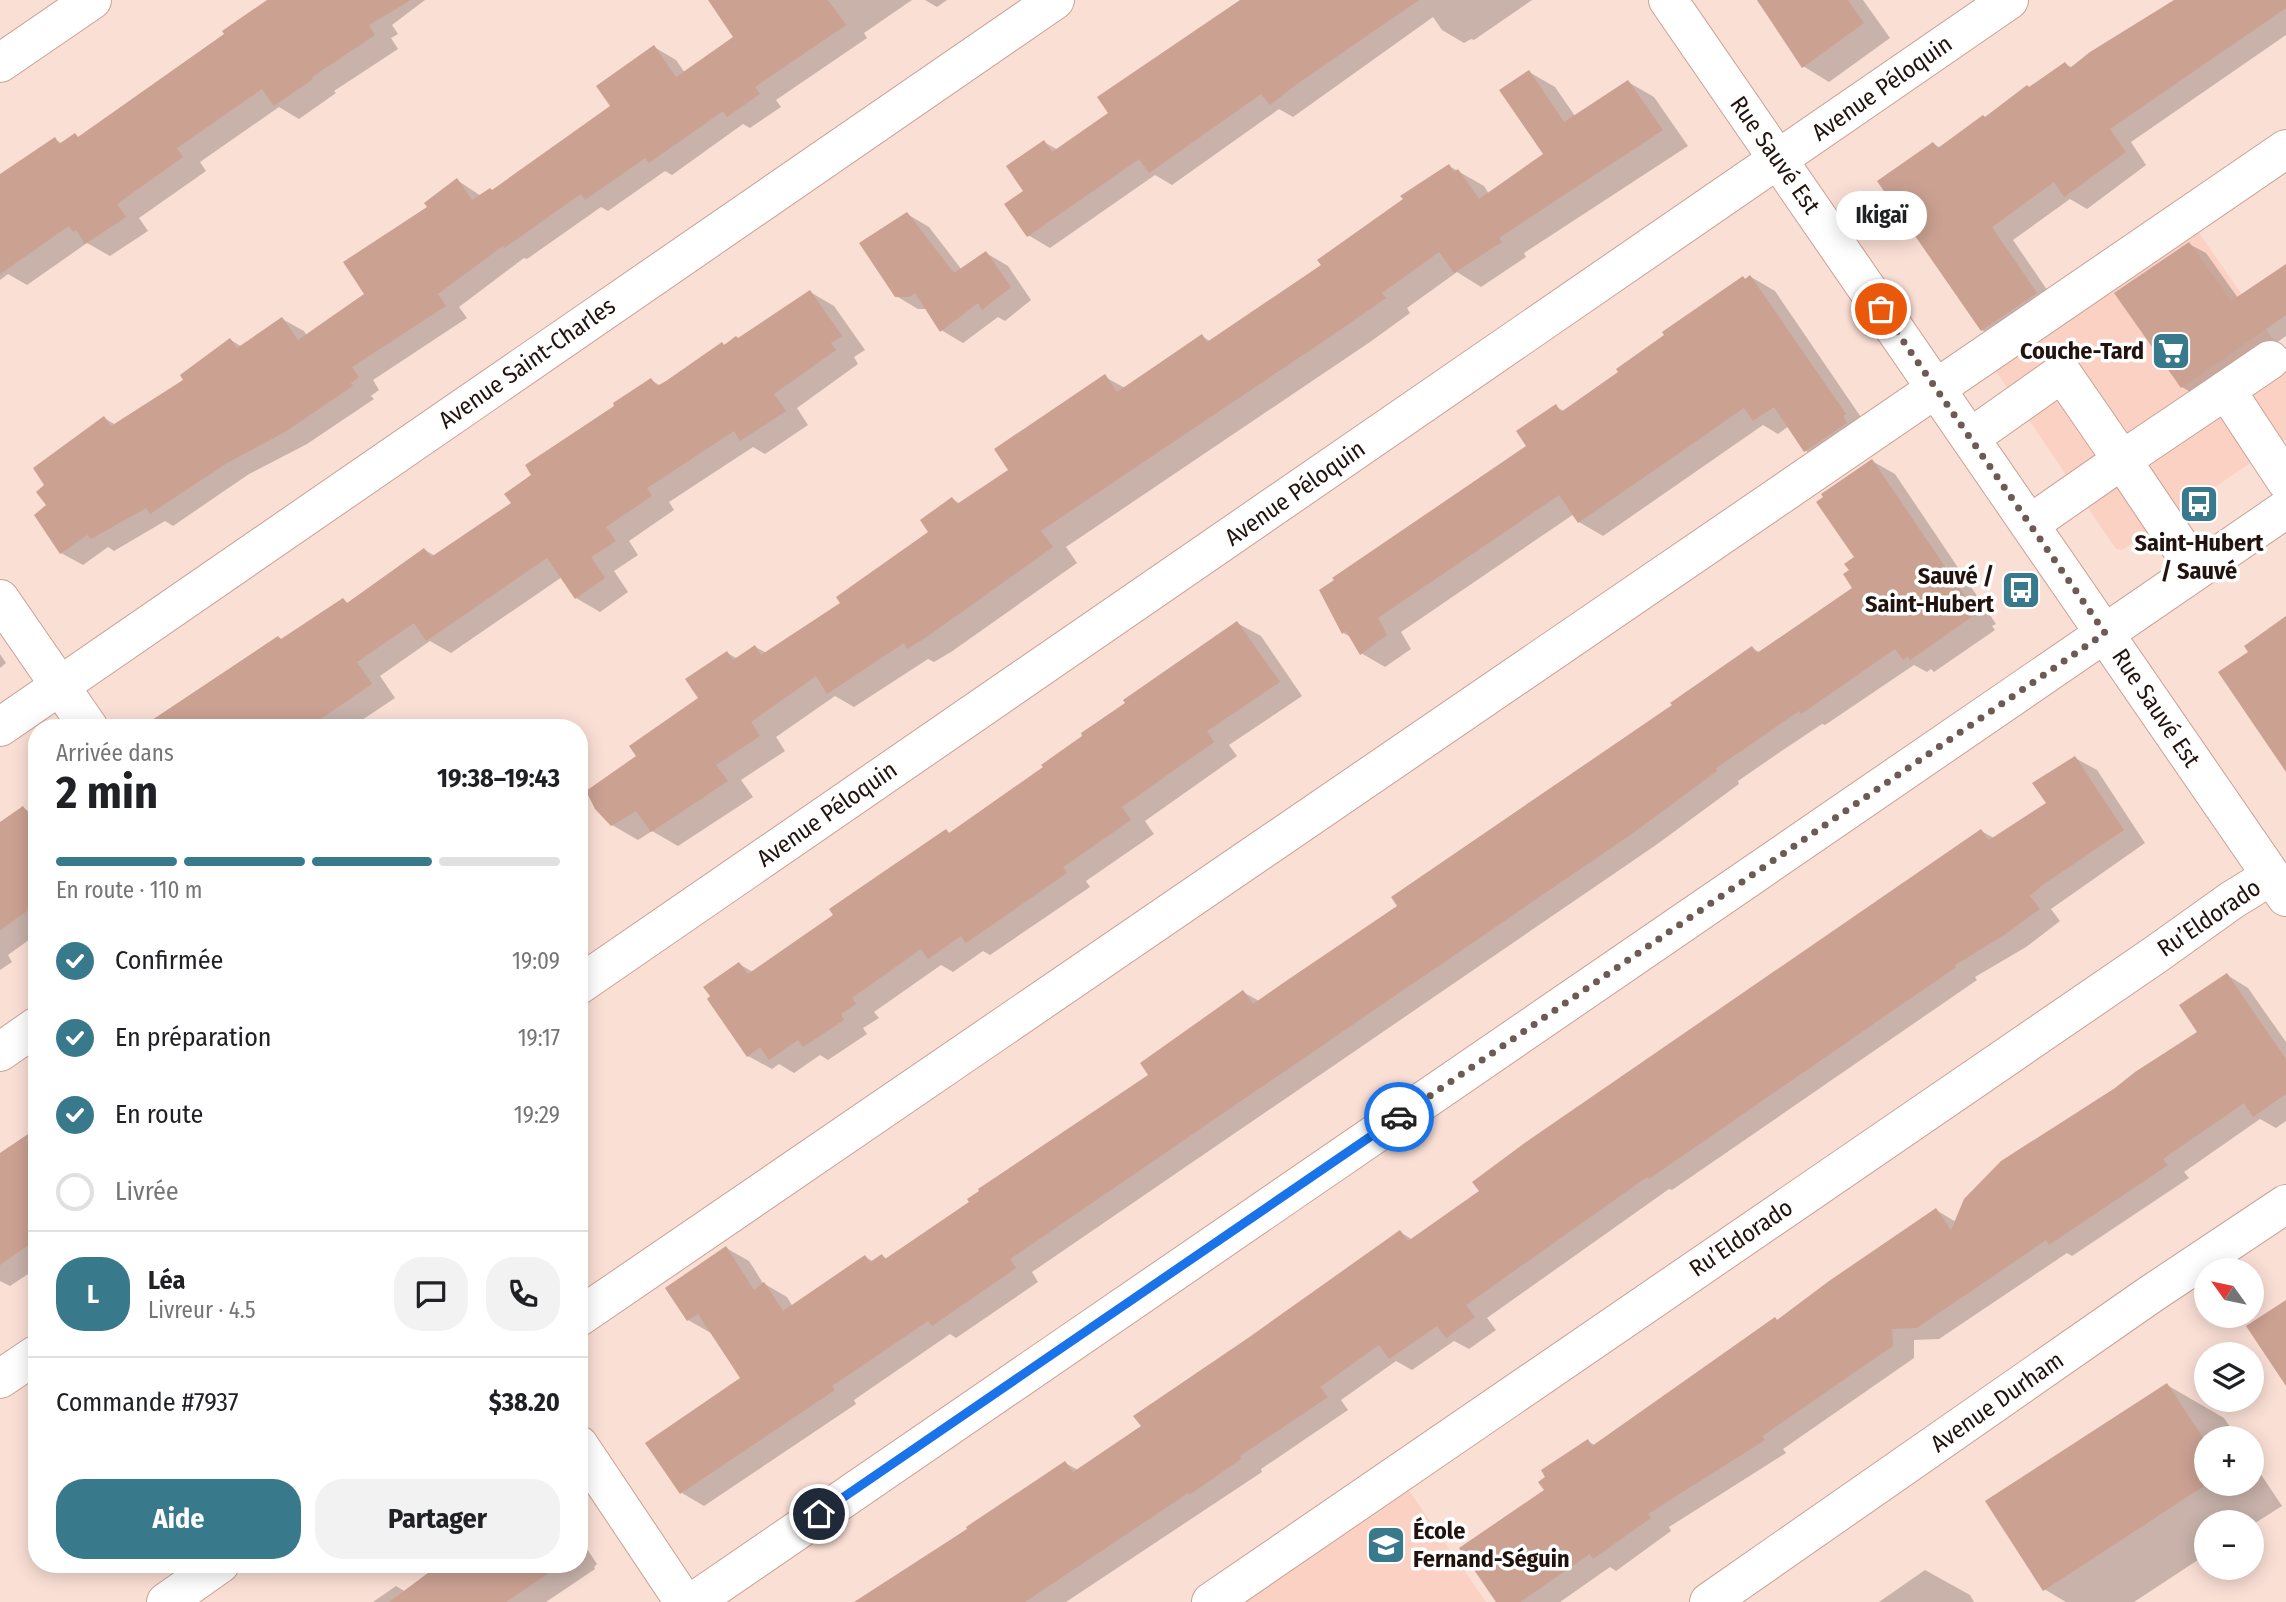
<!DOCTYPE html>
<html lang="fr">
<meta charset="utf-8">
<style>
body{margin:0;font-family:"Fira Sans Condensed",sans-serif;background:#f2f2f2;color:#202124;height:100vh;display:flex;flex-direction:column;font-size:26px;white-space:nowrap}
*{box-sizing:border-box;margin:0}
p{font-size:23px;color:#757577}
.icon{flex:none;width:38px;height:38px;fill:none;stroke:currentColor;stroke-width:2;stroke-linecap:round;stroke-linejoin:round}
.map{position:relative;flex:1;overflow:hidden}
.details{position:absolute;left:28px;top:719px;width:560px;height:854px;display:flex;flex-direction:column;background:#fff;border-radius:28px;box-shadow:0 4px 18px #0003}
.details>*{flex:none}
.needle{width:46px;rotate:303deg}
.buttons{position:absolute;left:2194px;top:1258px;display:grid;gap:14px}
.buttons a{display:grid;place-items:center;width:70px;height:70px;border-radius:50%;background:#fff;box-shadow:0 4px 18px #0003;font-size:35px}
.pin{position:absolute;display:grid;place-items:center;width:60px;height:60px;color:#fff;margin:-30px;border:4px solid #fff;border-radius:50%;box-shadow:0 2px 7px #0007}
.courier{position:absolute;display:grid;place-items:center;width:70px;height:70px;margin:-35px;border:5px solid #1a73e8;border-radius:50%;background:#fff;color:#222;box-shadow:0 2px 9px #0007}
.bubble{position:absolute;height:49px;border-radius:24px;background:#fff;box-shadow:0 4px 18px #0003;font-size:23px;font-weight:700;line-height:49px;text-align:center}
.headline em{font-style:normal;font-weight:700}
.headline div{display:flex;flex-direction:column-reverse}
.headline{display:flex;align-items:center;justify-content:space-between;height:119px;padding:0 28px}
h1{font-size:46px;font-weight:700;line-height:52px}
.bar{display:grid;grid-template-columns:repeat(4,1fr);gap:10px 7px;align-content:center;height:84px;padding:0 28px}
.bar i{height:9px;border-radius:5px;background:#e0e0e0}
.bar .current{background:#39798c}
.bar p{grid-column:span 4}
.line{display:flex;align-items:center;gap:18px;padding:0 28px;border-top:2px solid #e0e0e0}
.line div{flex:1}
.round{display:grid;place-items:center;flex:none;width:74px;height:74px;border-radius:28px;background:#f2f2f2}
ol{padding:0 28px;list-style:none}
li{display:flex;align-items:center;gap:21px;height:77px}
li p{margin-inline-start:auto}
li .icon{padding:7px;border-radius:50%;background:#39798c;color:#fff;stroke-width:4}
li:last-child{color:#757577}
li i{width:38px;height:38px;border:4px solid #e0e0e0;border-radius:50%}
.primary-button{display:flex;gap:14px;margin-top:auto;padding:14px 28px}
.primary-button a{flex:1;height:80px;border-radius:28px;background:#39798c;color:#fff;font-size:28px;font-weight:700;line-height:80px;text-align:center}
.primary-button a+a{background:#f2f2f2;color:#202124}
.map>svg:first-child{display:block}
.built{fill:#fbd1c3}
.shadow{fill:#0003}
.building{fill:#cba192}
.lines{fill:none;stroke-linecap:round;stroke-linejoin:round}
.minor-casing{stroke:#cba193;stroke-width:40}
.major-casing{stroke:#cba193;stroke-width:40}
.minor{stroke:#fff;stroke-width:38}
.major{stroke:#fff;stroke-width:38}
.done{stroke:#6e5a54;stroke-width:7;stroke-dasharray:0 12.6}
.route{stroke:#1a73e8;stroke-width:9}
.labels{text-anchor:middle;dominant-baseline:central;stroke-width:7;stroke-linejoin:round;paint-order:stroke}
.street-label{font-size:24px;fill:#22130e;stroke:#fff}
.poi-label{font-size:24px;font-weight:bold;fill:#22130e;stroke:#fff;text-anchor:end}
</style>
<div class="map">
<svg width="2286" height="1602" viewBox="0 0 2286 1602">
<rect width="100%" height="100%" fill="#fadfd5"/>
<!-- built -->
<g class="built">
<polygon points="2197,230 2286,358 2286,439 2122,550 2116,549 1995,370"/>
<polygon points="1407,1488 1486,1602 1243,1602"/>
</g>
<!-- shadow -->
<g class="shadow">
<polygon points="270,0 425,0 392,25 398,34 391,38 398,49 334,91 336,93 299,119 279,107 200,162 206,171 139,218 148,231 110,256 87,243 27,285 8,274 0,280 0,176 55,139 62,144 80,138 227,35"/>
<polygon points="749,0 912,0 864,33 867,38 776,100 781,107 750,128 743,124 672,175 665,171 608,211 601,207 527,259 524,258 459,307 467,318 373,380 379,390 371,396 374,399 307,444 249,474 173,526 165,521 114,551 108,547 83,565 61,553 48,506 104,418 116,425 186,380 231,340 242,347 282,319 304,331 307,336 366,294 429,208 457,180 481,196 493,192 613,107 654,47 676,60 685,73 736,38"/>
<polygon points="925,0 947,0 937,7"/>
<polygon points="1242,0 1532,0 1474,40 1471,39 1464,43 1442,30 1433,17 1293,117 1279,109 1172,185 1155,175 1050,248 1028,235 1025,192 1044,142 1058,150 1110,113"/>
<polygon points="1757,0 1863,0 1890,38 1829,82 1803,66"/>
<polygon points="2177,0 2286,0 2286,35 2131,142 2146,165 2087,209 2070,199 2013,240 2058,306 2004,343 1982,330 1933,144 1941,148 2065,64 2073,68"/>
<polygon points="1529,72 1555,87 1575,116 1628,82 1654,97 1688,146 1524,253 1526,257 1481,287 1457,272 1407,308 1410,313 1370,342 1066,547 1077,563 951,652 934,662 928,659 854,707 835,696 776,737 785,751 741,780 753,797 678,846 652,831 638,840 612,825 638,757 700,699 727,653 738,659 755,647 767,653 842,603 930,532 953,499 960,504 1010,470 1105,377 1125,388 1202,336 1211,342 1323,265 1449,166 1484,186 1489,194 1546,155"/>
<polygon points="907,214 929,227 962,270 986,253 1008,266 1031,300 1005,321 998,317 963,343 941,330 927,309 918,309 896,296"/>
<polygon points="2189,244 2206,253 2238,298 2286,266 2286,336 2199,397 2182,387 2117,294"/>
<polygon points="1751,277 1775,291 1869,429 1830,465 1806,451 1789,426 1778,434 1763,425 1603,536 1579,522 1574,514 1401,632 1411,649 1385,667 1361,653 1351,637 1343,633 1528,447 1556,407 1564,411 1620,372 1743,278 1747,280"/>
<polygon points="810,292 834,306 865,350 854,357 858,364 797,408 808,425 765,454 753,447 669,502 674,510 629,541 638,555 614,571 628,592 600,612 576,598 562,577 451,653 430,641 380,676 395,698 350,728 178,728 283,640 343,600 349,604 425,550 435,556 513,504 534,475 651,380 661,386 739,340"/>
<polygon points="1872,461 1895,474 1996,624 1992,626 1995,630 1934,672 1931,669 1927,672 1914,665 1825,725 1822,724 1780,752 1738,781 1739,784 1656,845 1032,1272 1038,1282 956,1338 950,1334 854,1400 856,1404 704,1506 682,1493 742,1379 711,1333 688,1320 726,1248 749,1261 763,1283 787,1297 793,1307 865,1257 874,1262 882,1256 887,1259 1151,1076 1243,992 1259,1001 1399,906 1752,648 1761,653 1854,588 1851,570 1857,557"/>
<polygon points="1237,623 1261,636 1302,696 1229,745 1237,756 1145,821 1154,834 1086,881 1090,887 990,955 983,951 953,972 941,965 874,1012 879,1018 863,1028 867,1034 828,1060 820,1055 794,1073 779,1064 772,1069 748,1056 739,964 753,972 795,944 946,831 951,834 1045,768"/>
<polygon points="0,654 6,663 0,668"/>
<polygon points="2075,758 2097,770 2145,843 2051,909 2060,921 2026,947 1975,977 1977,980 1672,1190 1669,1189 1487,1318 1496,1330 1469,1349 1454,1341 1412,1370 1396,1361 1341,1400 1348,1410 1261,1469 1262,1472 1066,1602 859,1602 1065,1463 1078,1470 1143,1427 1400,1232 1413,1240 1981,831 1994,838 2048,803"/>
<polygon points="37,804 37,934 8,955 12,962 0,970 0,824 23,808 28,811"/>
<polygon points="2227,975 2248,988 2286,1042 2286,1121 2276,1128 2260,1119 2184,1172 2189,1178 2072,1256 2067,1253 1939,1339 1914,1340 1914,1358 1783,1449 1786,1453 1669,1527 1671,1531 1616,1571 1610,1567 1560,1602 1498,1602 1546,1490 1588,1441 1596,1446 1779,1321 1936,1210 1956,1222 2116,1090 2200,1032"/>
<polygon points="37,1131 37,1268 10,1286 0,1281 0,1158"/>
<polygon points="2167,1385 2224,1418 2238,1438 2207,1438 2207,1484 2252,1484 2252,1461 2282,1506 2252,1525 2252,1522 2207,1522 2207,1554 2134,1602 2066,1602 2044,1589"/>
<polygon points="579,1537 597,1564 594,1567 595,1569 546,1602 373,1602 396,1586 406,1592 443,1564 579,1564"/>
<polygon points="1925,1570 1970,1595 1974,1602 1879,1602"/>
</g>
<!-- building -->
<g class="building">
<polygon points="267,0 411,0 369,25 375,35 312,77 313,79 274,106 262,89 177,148 183,157 117,204 126,217 85,244 76,230 73,232 69,226 0,274 0,174 55,137 59,144 75,133 78,137 224,34 222,31"/>
<polygon points="708,0 828,0 846,25 755,87 760,94 727,117 723,111 649,163 645,158 585,200 581,194 504,248 503,246 438,294 446,306 352,367 359,377 351,383 353,386 285,432 227,463 150,514 146,508 91,539 87,535 60,554 34,515 46,505 36,492 44,485 33,468 104,416 111,426 183,380 180,375 230,338 237,348 282,317 298,340 364,294 343,262 427,207 424,203 457,178 472,200 490,188 492,190 610,106 596,86 654,45 676,77 733,37"/>
<polygon points="1240,0 1419,0 1297,84 1270,105 1261,94 1149,173 1139,159 1027,237 1004,204 1023,191 1006,166 1044,140 1052,152 1108,113 1097,97"/>
<polygon points="1757,0 1848,0 1864,23 1802,68"/>
<polygon points="2174,0 2286,0 2286,8 2110,129 2126,152 2064,197 2054,182 1992,227 2037,293 1981,331 1877,181 1933,142 1938,148 1983,115 1985,117 2027,85 2029,87 2065,62 2070,68 2090,52"/>
<polygon points="1529,70 1564,122 1628,80 1663,130 1499,238 1502,242 1454,273 1439,252 1382,293 1386,298 1343,328 1041,531 1053,547 925,638 907,649 904,643 827,694 816,676 751,722 760,736 716,765 728,781 651,832 636,811 611,826 595,809 586,791 636,756 629,746 698,698 685,679 727,651 733,660 755,645 761,655 840,603 836,597 928,532 920,520 952,497 957,504 1008,470 994,449 1105,374 1117,392 1202,334 1207,342 1321,265 1317,260 1403,199 1400,196 1449,164 1454,172 1458,169 1479,199 1543,154 1499,90"/>
<polygon points="907,212 954,273 986,251 1011,287 982,310 978,303 940,332 915,293 909,297 895,297 859,243"/>
<polygon points="2189,242 2231,301 2286,264 2286,315 2181,388 2114,293"/>
<polygon points="1750,275 1846,414 1843,416 1847,423 1804,452 1774,407 1753,421 1744,408 1578,523 1559,495 1378,618 1387,635 1360,655 1346,631 1342,634 1319,590 1334,580 1332,578 1526,446 1516,431 1556,404 1561,412 1618,372 1616,369 1664,335 1662,332 1743,276 1745,279"/>
<polygon points="810,290 842,336 831,343 836,350 774,394 786,411 740,441 734,431 647,488 652,496 606,527 616,541 591,557 605,578 575,599 547,558 426,641 414,623 357,662 372,684 307,728 140,728 278,636 281,639 343,598 347,603 424,548 431,557 511,503 504,494 531,475 525,465 614,406 613,403 651,378 657,386 666,381 722,342 724,345 736,336 738,338"/>
<polygon points="1872,459 1975,611 1971,613 1973,616 1910,660 1908,656 1903,660 1895,649 1801,714 1799,711 1757,740 1716,768 1717,771 1633,833 1010,1259 1016,1268 932,1326 928,1321 832,1386 835,1390 680,1494 645,1443 740,1378 698,1314 687,1321 665,1288 726,1246 754,1290 764,1282 783,1311 865,1255 870,1262 882,1254 885,1259 969,1202 967,1199 979,1191 978,1189 1148,1075 1140,1063 1243,990 1253,1004 1286,981 1397,906 1391,897 1672,705 1670,703 1752,646 1757,653 1852,588 1843,574 1849,570 1844,564 1854,557 1816,502 1823,497 1821,494"/>
<polygon points="2286,616 2286,772 2218,672 2248,652 2244,646"/>
<polygon points="1237,621 1280,682 1207,731 1214,742 1122,807 1131,820 1063,867 1067,873 966,943 961,936 928,959 921,949 852,998 856,1004 841,1014 844,1020 803,1047 798,1040 769,1060 760,1047 747,1057 707,999 710,996 703,987 739,962 748,974 794,942 833,915 829,909 946,829 949,833 1043,767 1041,765 1082,736 1081,733 1125,703 1123,700"/>
<polygon points="2075,756 2124,830 2041,886 2030,896 2040,909 2004,935 1955,965 1956,967 1649,1179 1647,1177 1466,1305 1475,1317 1446,1338 1437,1326 1389,1359 1379,1345 1320,1387 1328,1397 1240,1456 1241,1459 1189,1495 1188,1493 1025,1602 854,1602 967,1529 966,1527 1065,1461 1073,1472 1141,1426 1133,1416 1248,1338 1400,1230 1408,1241 1479,1191 1472,1182 1526,1142 1981,829 1989,840 2046,803 2032,783"/>
<polygon points="23,806 37,824 37,904 0,930 0,822"/>
<polygon points="2227,973 2286,1059 2286,1094 2253,1117 2244,1103 2163,1159 2168,1165 2049,1245 2046,1240 1917,1328 1892,1329 1893,1346 1762,1436 1765,1440 1648,1514 1651,1518 1593,1559 1590,1554 1520,1602 1496,1602 1459,1548 1544,1490 1538,1482 1545,1477 1541,1470 1588,1439 1592,1446 1775,1317 1777,1320 1829,1281 1936,1208 1951,1230 1964,1199 2001,1161 2115,1088 2135,1072 2197,1032 2179,1005"/>
<polygon points="37,1128 37,1239 0,1265 0,1153"/>
<polygon points="2286,1300 2286,1386 2246,1326"/>
<polygon points="2167,1383 2207,1444 2207,1484 2043,1591 1985,1501"/>
<polygon points="440,1564 562,1564 506,1602 389,1602"/>
</g>
<g class="lines">
<!-- minor casing -->
<g class="minor-casing">
<g id="minor">
<polyline points="0,63 92,0"/>
<polyline points="2226,390 2270,360"/>
<polyline points="1970,438 2062,373 2122,460 2030,524"/>
<polyline points="2196,570 2122,460 2226,390 2286,481"/>
<polyline points="0,599 89,728"/>
<polyline points="0,727 1055,0"/>
<polyline points="579,985 2009,0"/>
<polyline points="0,1052 37,1026"/>
<polyline points="579,1317 2286,149"/>
<polyline points="0,1379 37,1354"/>
<polyline points="579,1445 684,1602"/>
<polyline points="166,1602 220,1564"/>
<polyline points="1211,1602 2155,955 2232,900 2271,876"/>
<polyline points="1709,1602 2151,1294 2286,1204"/>
</g>
</g>
<!-- major casing -->
<g class="major-casing">
<g id="major">
<polyline points="1668,0 2286,897"/>
<polyline points="693,1602 2286,509"/>
</g>
</g>
<!-- minor -->
<use href="#minor" class="minor"/>
<!-- major -->
<use href="#major" class="major"/>
</g>
<g class="lines">
<!-- done -->
<polyline class="done" points="1399,1117 2105,633 1881,309"/>
<!-- route -->
<polyline class="route" points="819,1514 1399,1117"/>
</g>
<!-- icons -->
<defs>
<g id="supermarket-square" transform="scale(2.0125)"><rect x="-9" y="-9" width="18" height="18" rx="4" fill="#39798c" stroke="#fff"/><path d="M-6-5.5h2.5l.6 2H6L4.5 2H-2.5L-4.4-4H-6ZM-1.5 3.2a1.3 1.3 0 1 0 .1 0ZM3 3.2a1.3 1.3 0 1 0 .1 0Z" fill="#fff"/></g>
<g id="bus-square" transform="scale(2.0125)"><rect x="-9" y="-9" width="18" height="18" rx="4" fill="#39798c" stroke="#fff"/><path d="M-5-6H5V4H4V6H2V4H-2V6H-4V4H-5ZM-3.5-4V0h7V-4ZM-3.5 1.2v1.5H-2V1.2ZM2 1.2v1.5H3.5V1.2Z" fill="#fff"/></g>
<g id="school-square" transform="scale(2.0125)"><rect x="-9" y="-9" width="18" height="18" rx="4" fill="#39798c" stroke="#fff"/><path d="M0-5L7-2L0 1L-7-2ZM-4 1L0 2.5L4 1V4Q0 6-4 4Z" fill="#fff"/></g>
</defs>
<g fill-rule="evenodd">
<use href="#supermarket-square" x="2171" y="351"/>
<use href="#bus-square" x="2199" y="504"/>
<use href="#bus-square" x="2021" y="590"/>
<use href="#school-square" x="1386" y="1545"/>
</g>
<g class="labels">
<!-- street labels -->
<g class="street-label">
<text transform="translate(1882 88) rotate(-35)">Avenue Péloquin</text>
<text transform="translate(1775 155) rotate(55)">Rue Sauvé Est</text>
<text transform="translate(527 363) rotate(-35)">Avenue Saint-Charles</text>
<text transform="translate(1295 493) rotate(-35)">Avenue Péloquin</text>
<text transform="translate(2156 708) rotate(56)">Rue Sauvé Est</text>
<text transform="translate(827 814) rotate(-35)">Avenue Péloquin</text>
<text transform="translate(2209 918) rotate(-34)">Ru’Eldorado</text>
<text transform="translate(1741 1238) rotate(-34)">Ru’Eldorado</text>
<text transform="translate(1997 1402) rotate(-35)">Avenue Durham</text>
</g>
<!-- poi labels -->
<g class="poi-label">
<text x="2144" y="351">Couche-Tard</text>
<text x="2199" y="543" text-anchor="middle">Saint-Hubert<tspan x="2199" dy="28">/ Sauvé</tspan></text>
<text x="1994" y="576">Sauvé /<tspan x="1994" dy="28">Saint-Hubert</tspan></text>
<text x="1413" y="1531" text-anchor="start">École<tspan x="1413" dy="28">Fernand-Séguin</tspan></text>
</g>
</g>
</svg>
<div class="buttons">
<a><svg class="needle" viewBox="-14 -14 28 28"><path d="M0-13l5 13h-10z" fill="#e53935"/><path d="M0 13l5-13h-10z" fill="#757577"/></svg></a>
<a><svg class="icon" aria-label="layers" viewBox="0 0 24 24"><path d="M12 4l9 5-9 5-9-5zM3 14l9 5 9-5"/></svg></a>
<a>+</a>
<a>−</a>
</div>
<div class="pin" style="left:1881px;top:309px;background:#ea580c"><svg class="icon" aria-label="bag" viewBox="0 0 24 24"><path d="M5 8h14l-1 12H6zM9 8a3 3 0 0 1 6 0"/></svg></div>
<div class="pin" style="left:819px;top:1514px;background:#1f2937"><svg class="icon" aria-label="home" viewBox="0 0 24 24"><path d="M3 11l9-7 9 7M6 9v11h12V9"/></svg></div>
<div class="courier" style="left:1399px;top:1117px"><svg class="icon" aria-label="car" viewBox="0 0 24 24"><path d="M5 17H2v-5l4-1 3-4h7l3 4 3 1v5h-3M9 17h6M6 11h13"/><circle cx="7" cy="17" r="2"/><circle cx="17" cy="17" r="2"/></svg></div>
<div class="bubble" style="left:1836px;top:191px;width:91px">Ikigaï</div>
<section class="details">
<div class="headline"><div><h1>2 min</h1><p>Arrivée dans</p></div><em>19:38–19:43</em></div>
<div class="bar"><i class="current"></i><i class="current"></i><i class="current"></i><i></i><p>En route · 110 m</p></div>
<ol>
<li><svg class="icon" aria-label="check" viewBox="0 0 24 24"><path d="M5 12l5 5 9-10"/></svg>Confirmée<p>19:09</p></li>
<li><svg class="icon" aria-label="check" viewBox="0 0 24 24"><path d="M5 12l5 5 9-10"/></svg>En préparation<p>19:17</p></li>
<li><svg class="icon" aria-label="check" viewBox="0 0 24 24"><path d="M5 12l5 5 9-10"/></svg>En route<p>19:29</p></li>
<li><i></i>Livrée</li>
</ol>
<div class="line" style="height:126px"><b class="round" style="background:#39798c;color:#fff">L</b><div><b>Léa</b><p>Livreur · 4.5</p></div><a class="round"><svg class="icon" aria-label="chat" viewBox="0 0 24 24"><path d="M4 5h16v11H9l-5 4z"/></svg></a><a class="round"><svg class="icon" aria-label="phone" viewBox="0 0 24 24"><path d="M5 4h4l2 5-3 2q2 4 5 5l2-3 5 2v4C11 20 4 13 5 4z"/></svg></a></div>
<div class="line" style="height:91px"><div>Commande #7937</div><b>$38.20</b></div>
<div class="primary-button"><a>Aide</a><a>Partager</a></div>
</section>
</div>
